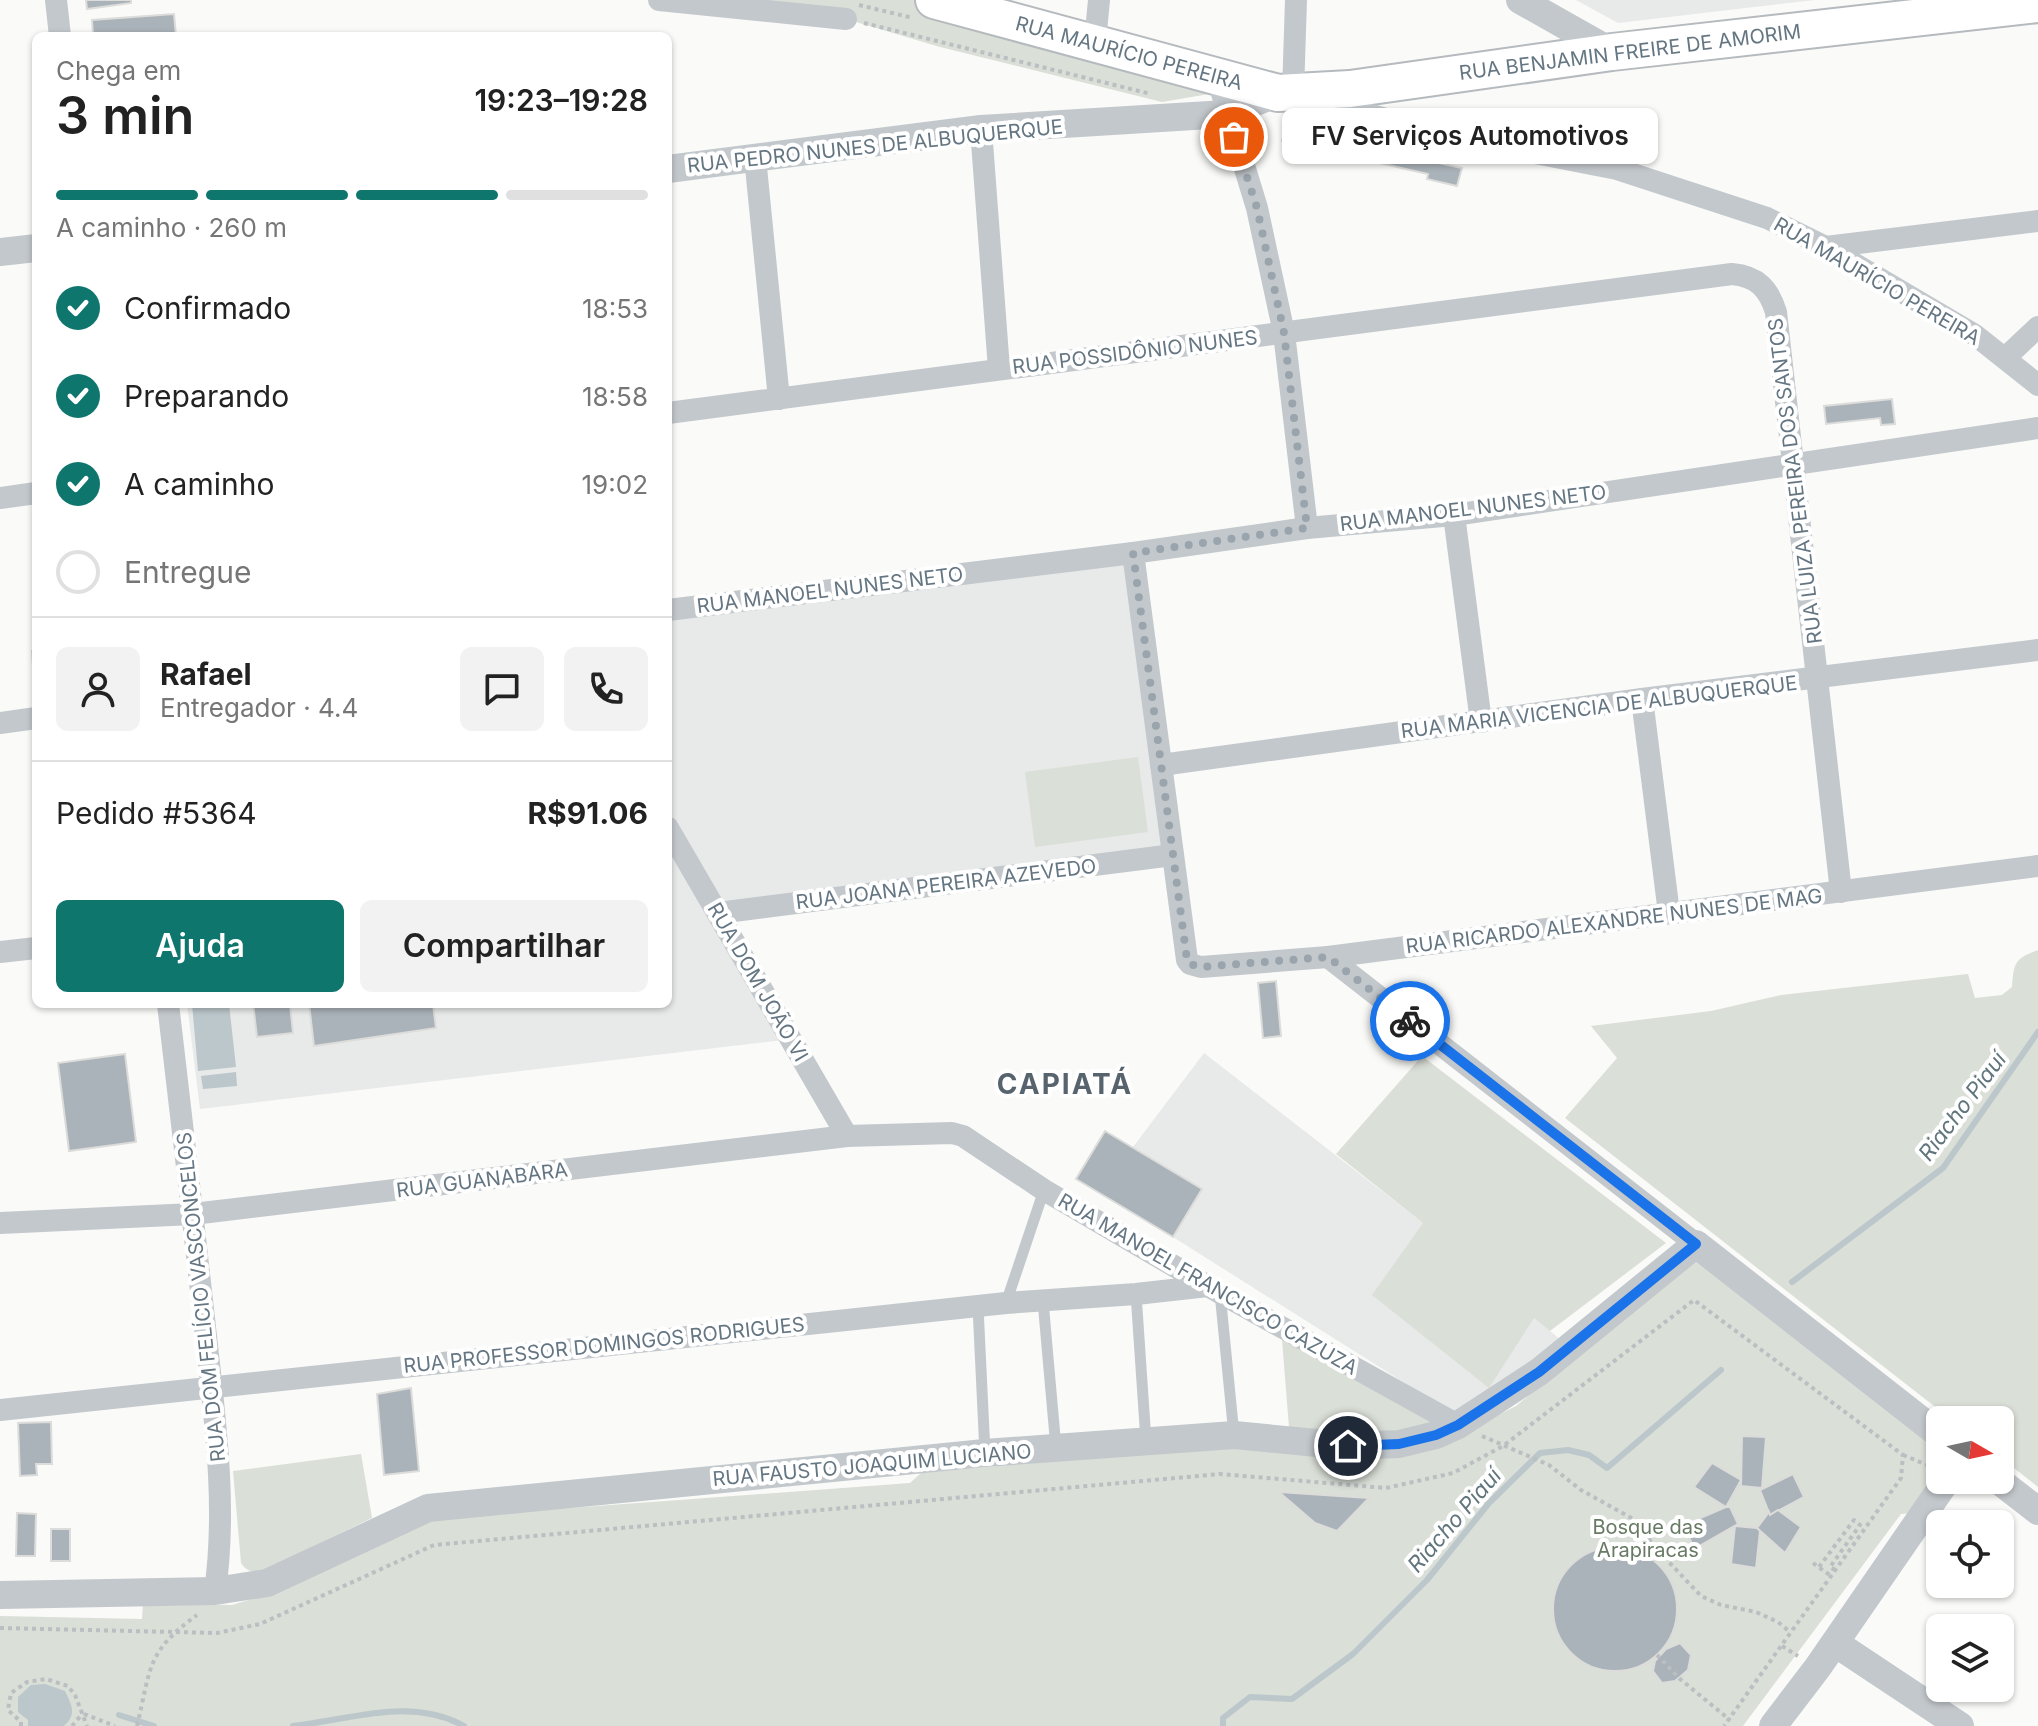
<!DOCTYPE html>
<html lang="pt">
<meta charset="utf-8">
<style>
body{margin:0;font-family:Inter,sans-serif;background:#f2f2f2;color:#222;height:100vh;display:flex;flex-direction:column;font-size:30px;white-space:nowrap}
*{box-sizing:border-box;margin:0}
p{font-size:26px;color:#767676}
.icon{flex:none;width:44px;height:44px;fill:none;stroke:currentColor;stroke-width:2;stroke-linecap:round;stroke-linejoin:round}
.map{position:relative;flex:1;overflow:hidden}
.sheet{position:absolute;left:32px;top:32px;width:640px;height:976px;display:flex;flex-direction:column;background:#fff;border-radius:12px;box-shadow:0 2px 6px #0004}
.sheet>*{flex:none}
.needle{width:52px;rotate:99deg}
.fabs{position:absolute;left:1926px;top:1406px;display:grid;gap:16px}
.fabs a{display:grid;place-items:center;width:88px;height:88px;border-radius:12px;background:#fff;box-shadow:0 2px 6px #0004;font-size:40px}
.pin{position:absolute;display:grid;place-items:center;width:68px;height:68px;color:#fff;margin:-34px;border:4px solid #fff;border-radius:50%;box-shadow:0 2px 8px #0007}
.courier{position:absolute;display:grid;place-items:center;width:80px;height:80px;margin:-40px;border:6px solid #1a73e8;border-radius:50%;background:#fff;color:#222;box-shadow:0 2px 10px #0007}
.bubble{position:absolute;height:56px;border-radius:12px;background:#fff;box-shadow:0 2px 6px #0004;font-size:26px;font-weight:600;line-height:56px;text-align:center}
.overview em{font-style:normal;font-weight:600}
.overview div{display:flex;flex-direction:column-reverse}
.overview{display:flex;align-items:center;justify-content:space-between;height:136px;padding:0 24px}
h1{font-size:52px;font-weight:600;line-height:60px}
.bar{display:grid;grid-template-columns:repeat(4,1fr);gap:12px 8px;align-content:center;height:96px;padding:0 24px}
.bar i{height:10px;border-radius:6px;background:#e0e0e0}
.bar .selected{background:#0f766e}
.bar p{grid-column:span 4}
.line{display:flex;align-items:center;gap:20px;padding:0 24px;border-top:2px solid #e0e0e0}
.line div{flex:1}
.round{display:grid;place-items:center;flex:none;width:84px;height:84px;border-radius:12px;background:#f2f2f2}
ol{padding:0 24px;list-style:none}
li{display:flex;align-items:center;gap:24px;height:88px}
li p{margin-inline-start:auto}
li .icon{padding:8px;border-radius:50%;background:#0f766e;color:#fff;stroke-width:4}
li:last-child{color:#767676}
li i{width:44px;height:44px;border:4px solid #e0e0e0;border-radius:50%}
.primary-button{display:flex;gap:16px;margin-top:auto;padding:16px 24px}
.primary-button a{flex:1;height:92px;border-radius:12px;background:#0f766e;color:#fff;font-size:32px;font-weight:600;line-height:92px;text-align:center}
.primary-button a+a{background:#f2f2f2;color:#222}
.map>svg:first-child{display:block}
.built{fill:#e8e9e9}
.green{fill:#dadfd7}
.water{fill:#bbc7cb}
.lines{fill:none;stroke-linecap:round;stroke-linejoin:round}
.stream{stroke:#bbc7cb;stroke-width:6}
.building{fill:#aab3b9;stroke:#dcdcda;stroke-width:2}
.primary-casing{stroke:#b5babe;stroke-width:40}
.path{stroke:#bbbfc2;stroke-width:4;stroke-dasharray:4 4;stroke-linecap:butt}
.service{stroke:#c3c8cc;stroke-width:11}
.minor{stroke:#c3c8cc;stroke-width:22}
.tertiary{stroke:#c3c8cc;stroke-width:28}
.primary{stroke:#fff;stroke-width:36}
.done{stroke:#99a4ac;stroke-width:8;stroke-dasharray:0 14.4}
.route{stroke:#1a73e8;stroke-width:10}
.labels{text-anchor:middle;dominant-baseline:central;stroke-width:8;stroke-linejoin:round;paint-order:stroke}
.street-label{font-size:20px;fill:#657683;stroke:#fff}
.park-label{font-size:20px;fill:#687a64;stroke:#fff}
.water-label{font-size:22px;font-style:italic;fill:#60757c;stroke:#fff}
.district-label{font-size:28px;font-weight:bold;letter-spacing:2px;fill:#57646e;stroke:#fff}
</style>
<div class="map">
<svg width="2038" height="1726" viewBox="0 0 2038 1726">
<rect width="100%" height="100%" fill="#fafaf8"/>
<!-- built -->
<g class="built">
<polygon points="1576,0 1815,0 1618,23"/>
<polygon points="1133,553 1173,855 718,913 668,828 668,610"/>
<polygon points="668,840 784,1040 200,1109 187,1004 668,1004"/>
<polygon points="1204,1053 1423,1223 1569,1347 1465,1421 1173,1237 1201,1189 1133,1147"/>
</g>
<!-- green -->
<g class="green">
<polygon points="659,0 934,0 1221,92 1162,102 940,47 846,19"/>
<polygon points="1138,757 1148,832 1035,847 1025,772"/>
<path d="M 2038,950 L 2038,1487 L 2000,1457 L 2000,1420 L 1952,1420 L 1565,1118 L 1617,1058 L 1591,1026 L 1711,1011 L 1781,995 L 1968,974 L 1975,998 L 2002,995 L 2012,987 C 2014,963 2014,959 2038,950 Z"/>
<polygon points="1422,1056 1666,1243 1550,1331 1534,1318 1489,1388 1372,1295 1423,1223 1336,1154"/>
<polygon points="1696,1252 1940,1443 1940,1479 1914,1513 1901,1514 1743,1726 0,1726 0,1616 142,1619 143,1603 232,1605 275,1592 421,1519 910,1483 921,1473 1232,1445 1426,1450 1516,1406"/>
<polygon points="1281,1327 1458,1425 1290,1440"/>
<path d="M 361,1454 L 372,1518 L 264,1570 C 253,1573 247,1572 241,1563 L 233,1471 Z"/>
</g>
<!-- water -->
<g class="water">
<polygon points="192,1004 229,1004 236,1067 198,1071"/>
<polygon points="236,1072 237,1086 203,1089 201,1076"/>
<path d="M 45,1684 L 65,1691 C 72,1706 77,1714 64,1726 L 28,1726 L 28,1720 L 18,1712 L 18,1697 L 31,1685 Z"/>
</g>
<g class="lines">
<!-- stream -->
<g class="stream">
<polyline points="1792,1282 1943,1168 2038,1032"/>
<polyline points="119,1715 154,1726"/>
<path d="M 293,1726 C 350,1720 410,1696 464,1726"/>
<polyline points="1223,1726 1223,1718 1250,1697 1292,1699 1353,1654 1427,1580 1489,1503 1540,1453 1568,1450 1589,1455 1607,1468 1721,1370"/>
</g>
</g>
<!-- building -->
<g class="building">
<polygon points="86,0 131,0 131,3 87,9"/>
<polygon points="174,14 176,36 93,36 92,20"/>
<polygon points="1285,130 1462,168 1457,186 1427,179 1428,174 1282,141"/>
<polygon points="1892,399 1895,424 1881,425 1880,418 1826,424 1824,406"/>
<polygon points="32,651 36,651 35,701"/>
<polygon points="1276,981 1281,1036 1263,1038 1258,983"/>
<polygon points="253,1004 290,1004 293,1033 257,1037"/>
<polygon points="309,1004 433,1004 436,1028 314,1046"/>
<polygon points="125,1054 136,1142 69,1151 58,1063"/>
<polygon points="1105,1131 1202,1189 1173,1237 1076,1179"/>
<polygon points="411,1388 419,1471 384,1475 377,1394"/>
<polygon points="51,1422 52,1464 36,1464 37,1475 20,1476 18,1423"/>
<polygon points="1742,1436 1766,1437 1762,1488 1741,1486"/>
<polygon points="1712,1463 1741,1480 1726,1507 1694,1487"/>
<polygon points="1793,1474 1804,1497 1770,1515 1760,1490"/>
<polygon points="1279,1492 1369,1498 1337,1531 1315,1523"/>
<polygon points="1726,1507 1730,1507 1738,1524 1694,1549 1684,1525"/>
<polygon points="1778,1510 1801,1527 1785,1553 1757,1528 1769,1512 1770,1515"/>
<polygon points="17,1513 36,1514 35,1556 16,1556"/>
<polygon points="1735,1526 1757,1528 1760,1531 1756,1568 1731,1564"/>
<rect x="51" y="1529" width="19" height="32"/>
<circle cx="1615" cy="1609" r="62"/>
<polygon points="1680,1643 1691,1655 1688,1670 1675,1681 1662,1683 1653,1671 1655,1661 1666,1649"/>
</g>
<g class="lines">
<!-- primary casing -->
<g class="primary-casing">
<polyline id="primary" points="934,0 1278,93 1350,89 1612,52 2038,4"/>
</g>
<!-- path -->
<g class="path">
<polyline points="859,5 913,18"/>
<polyline points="864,23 1151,94"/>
<polyline points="1482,1436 1549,1465 1581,1490 1644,1525 1651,1543 1701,1596 1721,1605 1756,1612 1778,1622 1790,1632"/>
<polyline points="1903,1455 1930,1466"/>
<polyline points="1813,1563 1831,1576"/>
<polyline points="1819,1567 1854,1520 1860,1525 1830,1567 1835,1570"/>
<polyline points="0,1628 217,1633 260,1624 434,1545 1220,1474 1386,1488 1453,1473 1503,1446 1694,1300 1903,1455 1901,1478 1724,1726"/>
<polyline points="1782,1646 1798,1656"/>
<polyline points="1657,1655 1680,1679 1730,1720"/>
<polyline points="84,1714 115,1726"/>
<polyline points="21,1726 21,1722 8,1710 11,1693 27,1682 46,1679 68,1686 75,1695 87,1726"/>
<polyline points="72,1726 83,1713"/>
<path d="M 137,1726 C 151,1668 146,1652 197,1615"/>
</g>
<!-- service -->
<g class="service">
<polyline points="1220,1293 1234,1435"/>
<polyline points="1136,1294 1146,1441"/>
<polyline points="1043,1301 1056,1448"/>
<polyline points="1006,1303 1044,1190"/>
<polyline points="978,1307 985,1453"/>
</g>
<!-- minor -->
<g class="minor">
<polyline points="56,0 60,36"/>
<polyline points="659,0 846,19"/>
<polyline points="1095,42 1099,0"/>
<polyline points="1217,77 1257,208 1284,333 1307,528"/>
<polyline points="1350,89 1351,104 1367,114 1454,137 1617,169 1767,218 1826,247 1975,335 2038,385"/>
<polyline points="1293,92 1296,0"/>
<polyline points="981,129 999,369"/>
<polyline points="755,157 779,399"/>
<polyline points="1826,247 2038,221"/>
<polyline points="2005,358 2038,327"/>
<path d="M 668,413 L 1732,274 C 1757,276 1769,289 1776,312 L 1841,892"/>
<polyline points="0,498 36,493"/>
<polyline points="1454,515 1481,722"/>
<polyline points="1133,553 1187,960 1190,964 1201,967 1328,957 2038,866"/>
<polyline points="668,610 1133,553 1307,528 1454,515 2038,428"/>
<polyline points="1642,699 1669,913"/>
<polyline points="0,723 36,718"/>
<polyline points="1161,765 1642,699 2038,650"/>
<polyline points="668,828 847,1136"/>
<polyline points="718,913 1173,855"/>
<polyline points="0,952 36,948"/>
<polyline points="1328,957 1696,1244"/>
<path d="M 168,1004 C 181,1115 194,1225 206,1336 C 215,1420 227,1507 215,1591"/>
<polyline points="0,1223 193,1214 847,1136 952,1133 963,1136 1044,1190 1220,1293 1458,1425"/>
<polyline points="0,1410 1006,1303 1136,1294 1208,1286"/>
</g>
<!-- tertiary -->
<g class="tertiary">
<polyline points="1520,0 1612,52"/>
<polyline points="668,169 981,129 1226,114 1278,93"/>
<polyline points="0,252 36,248"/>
<polyline points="1998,1480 2038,1511"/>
<polyline points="0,1595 215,1591 267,1583 428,1508 985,1453 1234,1435 1348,1446 1399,1444 1436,1435 1458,1425 1539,1372 1696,1244 1940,1435"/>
<polyline points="1835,1643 1960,1726"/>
<polyline points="1773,1726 1818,1667 1947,1480"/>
</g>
<!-- primary -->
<use href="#primary" class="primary"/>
</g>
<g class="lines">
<!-- done -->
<polyline class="done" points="1234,137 1257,208 1284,333 1307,528 1133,553 1187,960 1190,964 1201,967 1328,957 1410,1021"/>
<!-- route -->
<polyline class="route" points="1348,1446 1399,1444 1436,1435 1458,1425 1539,1372 1696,1244 1410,1021"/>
</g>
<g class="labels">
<!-- street labels -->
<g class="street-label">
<text transform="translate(1630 52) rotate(-7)">RUA BENJAMIN FREIRE DE AMORIM</text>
<text transform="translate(1129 53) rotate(15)">RUA MAURÍCIO PEREIRA</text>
<text transform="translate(875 146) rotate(-6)">RUA PEDRO NUNES DE ALBUQUERQUE</text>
<text transform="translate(1877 281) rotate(30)">RUA MAURÍCIO PEREIRA</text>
<text transform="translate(1135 352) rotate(-7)">RUA POSSIDÔNIO NUNES</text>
<text transform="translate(1795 481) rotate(-97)">RUA LUIZA PEREIRA DOS SANTOS</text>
<text transform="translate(1473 508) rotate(-7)">RUA MANOEL NUNES NETO</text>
<text transform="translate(830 590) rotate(-7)">RUA MANOEL NUNES NETO</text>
<text transform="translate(1599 707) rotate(-7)">RUA MARIA VICENCIA DE ALBUQUERQUE</text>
<text transform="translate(946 884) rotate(-7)">RUA JOANA PEREIRA AZEVEDO</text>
<text transform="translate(1614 921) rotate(-7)">RUA RICARDO ALEXANDRE NUNES DE MAG</text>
<text transform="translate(758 982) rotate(60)">RUA DOM JOÃO VI</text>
<text transform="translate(482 1180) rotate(-7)">RUA GUANABARA</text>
<text transform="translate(1208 1284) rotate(30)">RUA MANOEL FRANCISCO CAZUZA</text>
<text transform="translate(201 1297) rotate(-96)">RUA DOM FELÍCIO VASCONCELOS</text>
<text transform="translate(604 1345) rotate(-6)">RUA PROFESSOR DOMINGOS RODRIGUES</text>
<text transform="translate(872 1465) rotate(-5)">RUA FAUSTO JOAQUIM LUCIANO</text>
</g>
<!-- park labels -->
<g class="park-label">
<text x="1648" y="1527">Bosque das<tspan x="1648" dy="23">Arapiracas</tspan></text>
</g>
<!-- water labels -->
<g class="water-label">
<text transform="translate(1962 1106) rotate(-53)">Riacho Piauí</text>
<text transform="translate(1454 1520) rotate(-49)">Riacho Piauí</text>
</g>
<!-- district labels -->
<g class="district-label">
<text x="1065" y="1084">CAPIATÁ</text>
</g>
</g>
</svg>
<div class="fabs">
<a><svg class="needle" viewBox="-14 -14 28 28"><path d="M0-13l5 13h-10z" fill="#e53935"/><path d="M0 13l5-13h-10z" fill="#767676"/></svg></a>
<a><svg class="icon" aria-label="locate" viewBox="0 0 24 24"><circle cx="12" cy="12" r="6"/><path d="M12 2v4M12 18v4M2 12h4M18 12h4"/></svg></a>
<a><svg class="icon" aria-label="layers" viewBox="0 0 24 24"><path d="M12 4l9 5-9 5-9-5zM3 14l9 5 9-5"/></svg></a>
</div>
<div class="pin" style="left:1234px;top:137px;background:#ea580c"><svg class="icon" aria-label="bag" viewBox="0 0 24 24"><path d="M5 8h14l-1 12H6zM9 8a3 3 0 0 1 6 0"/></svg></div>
<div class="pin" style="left:1348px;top:1446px;background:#1f2937"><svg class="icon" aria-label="home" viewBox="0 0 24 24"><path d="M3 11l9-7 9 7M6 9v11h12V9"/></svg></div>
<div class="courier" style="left:1410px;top:1021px"><svg class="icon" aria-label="bike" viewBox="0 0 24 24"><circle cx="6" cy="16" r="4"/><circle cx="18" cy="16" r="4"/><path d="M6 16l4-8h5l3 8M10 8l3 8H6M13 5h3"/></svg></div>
<div class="bubble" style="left:1282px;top:108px;width:376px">FV Serviços Automotivos</div>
<section class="sheet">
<div class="overview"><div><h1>3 min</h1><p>Chega em</p></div><em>19:23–19:28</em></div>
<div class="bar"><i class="selected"></i><i class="selected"></i><i class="selected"></i><i></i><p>A caminho · 260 m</p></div>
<ol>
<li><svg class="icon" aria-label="check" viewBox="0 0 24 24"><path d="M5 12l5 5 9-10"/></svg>Confirmado<p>18:53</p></li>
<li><svg class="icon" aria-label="check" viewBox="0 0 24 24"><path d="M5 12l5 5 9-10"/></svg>Preparando<p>18:58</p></li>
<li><svg class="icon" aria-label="check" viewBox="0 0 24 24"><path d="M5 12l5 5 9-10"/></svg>A caminho<p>19:02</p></li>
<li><i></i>Entregue</li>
</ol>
<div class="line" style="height:144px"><a class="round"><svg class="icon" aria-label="person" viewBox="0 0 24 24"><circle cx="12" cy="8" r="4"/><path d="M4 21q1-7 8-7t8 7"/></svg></a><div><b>Rafael</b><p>Entregador · 4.4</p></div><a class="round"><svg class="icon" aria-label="chat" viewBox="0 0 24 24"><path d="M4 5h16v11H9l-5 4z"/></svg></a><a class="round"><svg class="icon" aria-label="phone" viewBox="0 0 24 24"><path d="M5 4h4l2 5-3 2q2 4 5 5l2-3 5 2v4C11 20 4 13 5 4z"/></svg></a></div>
<div class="line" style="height:104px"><div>Pedido #5364</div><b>R$91.06</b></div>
<div class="primary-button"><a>Ajuda</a><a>Compartilhar</a></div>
</section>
</div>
